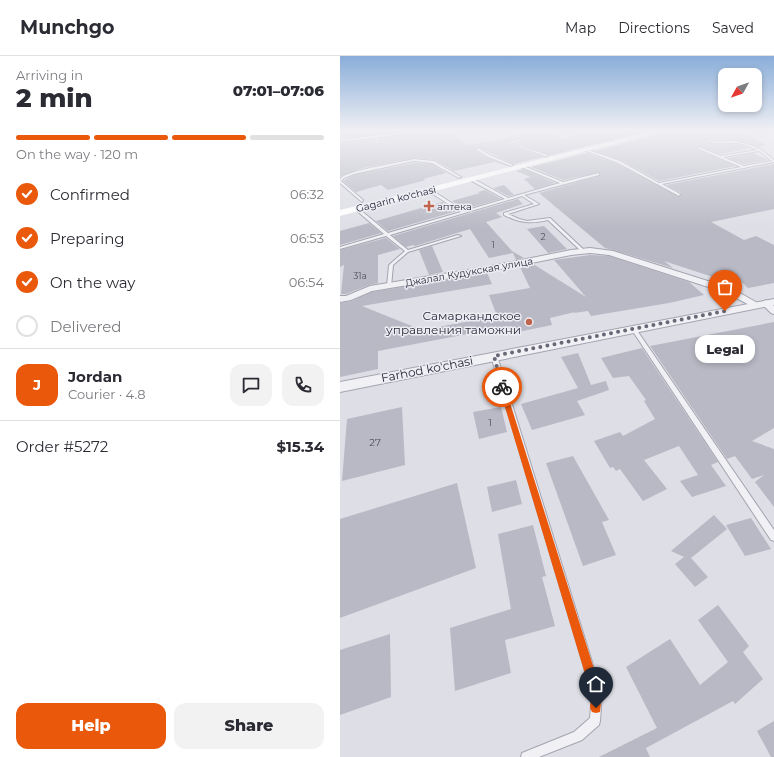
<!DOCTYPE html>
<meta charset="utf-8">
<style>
body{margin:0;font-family:Montserrat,sans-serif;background:#f2f2f3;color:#2b2b33;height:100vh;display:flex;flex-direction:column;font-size:15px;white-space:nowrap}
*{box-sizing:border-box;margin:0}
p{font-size:13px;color:#7c7c81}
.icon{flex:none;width:22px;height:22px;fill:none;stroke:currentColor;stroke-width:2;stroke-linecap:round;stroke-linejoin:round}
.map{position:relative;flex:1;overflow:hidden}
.side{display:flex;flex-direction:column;background:#fff;width:340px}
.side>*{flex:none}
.needle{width:26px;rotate:230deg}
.buttons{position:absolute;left:378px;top:12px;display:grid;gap:8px}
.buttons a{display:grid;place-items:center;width:44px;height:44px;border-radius:8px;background:#fff;box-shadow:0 2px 6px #0003;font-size:20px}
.pin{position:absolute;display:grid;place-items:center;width:34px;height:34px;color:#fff;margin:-41px -17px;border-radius:50% 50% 50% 0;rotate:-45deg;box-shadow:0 0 4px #0007}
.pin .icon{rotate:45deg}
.courier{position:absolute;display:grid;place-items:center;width:40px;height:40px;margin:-20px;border:3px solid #ea580c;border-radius:50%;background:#fff;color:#222;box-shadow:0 1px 5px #0007}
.bubble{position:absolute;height:28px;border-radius:12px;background:#fff;box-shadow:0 2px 6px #0003;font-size:13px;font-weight:800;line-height:28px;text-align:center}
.overview em{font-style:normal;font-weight:800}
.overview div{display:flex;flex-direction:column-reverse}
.overview{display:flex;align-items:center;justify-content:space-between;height:68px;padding:0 16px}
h1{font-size:26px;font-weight:800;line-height:30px}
.bar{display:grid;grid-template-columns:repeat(4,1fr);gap:6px 4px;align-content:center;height:48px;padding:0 16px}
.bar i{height:5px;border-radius:3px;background:#e1e1e2}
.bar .on{background:#ea580c}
.bar p{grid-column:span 4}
.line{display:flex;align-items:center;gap:10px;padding:0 16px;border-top:1px solid #e1e1e2}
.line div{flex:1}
.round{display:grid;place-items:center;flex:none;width:42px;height:42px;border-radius:12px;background:#f2f2f3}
ol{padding:0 16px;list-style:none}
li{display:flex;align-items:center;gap:12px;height:44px}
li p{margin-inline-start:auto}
li .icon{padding:4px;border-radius:50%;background:#ea580c;color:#fff;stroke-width:4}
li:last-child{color:#7c7c81}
li i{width:22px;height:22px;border:2px solid #e1e1e2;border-radius:50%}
.action{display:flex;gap:8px;margin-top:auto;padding:8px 16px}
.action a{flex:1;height:46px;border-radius:12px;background:#ea580c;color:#fff;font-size:16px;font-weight:800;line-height:46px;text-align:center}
.action a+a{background:#f2f2f3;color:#2b2b33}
header{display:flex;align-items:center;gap:24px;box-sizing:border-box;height:56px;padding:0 20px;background:#fff;border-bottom:1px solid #e1e1e2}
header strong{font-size:19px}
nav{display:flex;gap:22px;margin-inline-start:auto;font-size:14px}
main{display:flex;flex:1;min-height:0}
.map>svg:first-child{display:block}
.building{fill:#b9b9c5}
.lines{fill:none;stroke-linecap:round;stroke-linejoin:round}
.service-casing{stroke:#a4a4af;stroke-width:2}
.minor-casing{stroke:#a4a4af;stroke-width:2}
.tertiary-casing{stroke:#a4a4af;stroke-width:2}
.primary-casing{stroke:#9e9fb0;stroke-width:2}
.service{fill:#f0f0f5;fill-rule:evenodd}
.minor{fill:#f0f0f5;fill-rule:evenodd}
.tertiary{fill:#f0f0f5;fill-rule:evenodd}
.secondary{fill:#fff;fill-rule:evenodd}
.primary{fill:#fff;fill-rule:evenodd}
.route{fill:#ea580c}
.done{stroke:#686877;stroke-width:4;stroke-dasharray:0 7.2}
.poi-dot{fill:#c0644e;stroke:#edeef4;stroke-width:1.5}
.labels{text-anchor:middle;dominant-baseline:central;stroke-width:3;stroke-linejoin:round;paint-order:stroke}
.far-number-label{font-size:9px;fill:#4d4d5e}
.far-street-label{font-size:10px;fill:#29293b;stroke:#edeef4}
.far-poi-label{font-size:10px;fill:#29293b;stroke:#edeef4;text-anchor:start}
.number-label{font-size:10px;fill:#4d4d5e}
.poi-label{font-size:12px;fill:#29293b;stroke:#edeef4;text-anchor:end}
.street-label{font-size:12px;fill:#29293b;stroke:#edeef4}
</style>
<header>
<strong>Munchgo</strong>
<nav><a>Map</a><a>Directions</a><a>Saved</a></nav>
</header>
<main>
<section class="side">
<div class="overview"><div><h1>2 min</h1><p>Arriving in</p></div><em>07:01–07:06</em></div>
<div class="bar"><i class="on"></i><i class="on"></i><i class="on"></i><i></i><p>On the way · 120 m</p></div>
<ol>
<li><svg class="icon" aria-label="check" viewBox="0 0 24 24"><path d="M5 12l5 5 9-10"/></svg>Confirmed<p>06:32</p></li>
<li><svg class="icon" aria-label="check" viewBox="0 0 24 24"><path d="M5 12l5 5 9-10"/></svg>Preparing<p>06:53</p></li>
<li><svg class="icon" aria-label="check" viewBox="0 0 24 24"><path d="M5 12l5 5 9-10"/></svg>On the way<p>06:54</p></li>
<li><i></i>Delivered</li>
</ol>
<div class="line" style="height:72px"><b class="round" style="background:#ea580c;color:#fff">J</b><div><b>Jordan</b><p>Courier · 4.8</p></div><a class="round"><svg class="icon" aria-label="chat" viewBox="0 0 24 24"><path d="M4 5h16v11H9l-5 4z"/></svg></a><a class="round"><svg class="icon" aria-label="phone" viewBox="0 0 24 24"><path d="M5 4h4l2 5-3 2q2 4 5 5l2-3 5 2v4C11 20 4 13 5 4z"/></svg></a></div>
<div class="line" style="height:52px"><div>Order #5272</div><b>$15.34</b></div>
<div class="action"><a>Help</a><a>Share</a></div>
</section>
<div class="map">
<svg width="434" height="701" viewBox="0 0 434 701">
<rect width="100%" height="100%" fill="#dedee6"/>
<!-- building -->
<g class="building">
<polygon points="11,75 27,75 28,77 40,76 42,77 6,82 0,78"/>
<polygon points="88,75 109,75 128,89 203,75 207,75 223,83 242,78 268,85 208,100 207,98 177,87 196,81 196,79 193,79 170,85 169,88 203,101 174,108 138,91 136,95 147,102 165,109 155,106 114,115 95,104 74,102 23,112 0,121 0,86 6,86 34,83 37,88 40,88 41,87 39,82 87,76"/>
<polygon points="253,75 307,75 273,83 249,76"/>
<polygon points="325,75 336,75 365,84 373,88 399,88 410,92 381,98 358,90 358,94 396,110 319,125 281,104 255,95 319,78 322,78"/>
<polygon points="345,75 396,75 427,89 418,91 396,84 376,84"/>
<polygon points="247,97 277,108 339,141 341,137 326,129 434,108 434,153 371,166 404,184 416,180 434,189 434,227 408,232 391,216 382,224 324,205 333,212 273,194 265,192 199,137 259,120 260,116 223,124 191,111"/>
<polygon points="413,97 428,104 404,108 388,102"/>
<polygon points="74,107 92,108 106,117 83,123 86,124 48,134 41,129 16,136 3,125 14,119"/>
<polygon points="183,113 215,127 195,133 184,123 191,121 176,115"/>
<polygon points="164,129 174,139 168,140 153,132"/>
<polygon points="145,134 161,143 124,153 112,145 140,137 138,136"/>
<polygon points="178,143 183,148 156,157 162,161 146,166 172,195 184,202 176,204 173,197 149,202 130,173 75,190 73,189 66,191 53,180"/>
<polygon points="102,146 117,155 48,175 36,165"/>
<polygon points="29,167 41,177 0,189 0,175"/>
<polygon points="204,170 227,193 208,197 187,173"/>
<polygon points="46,182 60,193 38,199 38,227 29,229 6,238 1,238 4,209 0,211 0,194"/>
<polygon points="92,190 103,216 89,219 79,194"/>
<polygon points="250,199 269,200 349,226 364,239 329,247 251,260 248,255 234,257 235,256 210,262 212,269 173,277 170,270 38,295 38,313 0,321 0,247 12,245 32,236 147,217 152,228 22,250 82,274 157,260 149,239 190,232 180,211 193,208 246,241 214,204"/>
<polygon points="434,266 434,372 412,385 434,393 434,451 415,426 424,419 412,423 395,400 387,403 310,290"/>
<polygon points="302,292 378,406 371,409 386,430 352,441 340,425 358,419 339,390 304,404 327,433 303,445 280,413 276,415 273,411 270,412 254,385 280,376 283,380 315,363 304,345 306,344 289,320 273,322 261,302"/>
<polygon points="238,297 251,329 266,325 269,334 237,345 245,359 192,374 181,348 238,332 221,301"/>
<polygon points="62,351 65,409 2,425 7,363"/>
<polygon points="161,351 167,376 139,383 133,356"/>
<polygon points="233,400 269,464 262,466 276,499 243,510 206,407"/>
<polygon points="176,424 182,448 152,456 147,431"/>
<polygon points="117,427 136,512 0,562 0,463"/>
<polygon points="374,459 387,473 351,502 368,521 355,531 335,508 344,501 331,495"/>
<polygon points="411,462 431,493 405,500 386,469"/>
<polygon points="193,469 206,520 202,521 215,570 165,584 171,617 115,635 110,572 171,553 158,478"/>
<polygon points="378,549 409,590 403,596 423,623 395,648 393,645 306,692 310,701 259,701 317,672 286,611 330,583 360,629 388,606 358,564"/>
<polygon points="50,578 51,641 0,659 0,594"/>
<polygon points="434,665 434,701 431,701 417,675"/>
</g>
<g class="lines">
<!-- service casing -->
<g class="service-casing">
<g id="service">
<polygon points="236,75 239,75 272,84 270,84"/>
<path d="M 337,75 L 340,75 L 368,83 L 376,86 L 396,85 L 407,88 L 420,93 L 434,104 L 434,106 L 322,128 L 340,138 L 339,140 L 278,107 L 244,94 L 246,93 L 280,105 L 319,127 L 401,111 L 359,93 L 359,91 L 381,100 L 417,94 L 408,90 L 399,87 L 373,87 L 366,83 ZM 419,95 L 432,105 L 404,110 L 383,101 Z"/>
<polygon points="193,80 195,80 172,87 207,99 207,101 170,87 170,86"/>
<polygon points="34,81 36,81 40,87 38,87"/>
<polygon points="138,92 150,99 173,109 171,110 148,101 137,94"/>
<path d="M 74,103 L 94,105 L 121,121 L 119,122 L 92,107 L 74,105 L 14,118 L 4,122 L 1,125 L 23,144 L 22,146 L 0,127 C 0,125 0,123 1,122 C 6,115 62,106 74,103 Z"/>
<path d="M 181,109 L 223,126 L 259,117 L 259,119 L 184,139 L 199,148 L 168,158 L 179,163 L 187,165 L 210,162 L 243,193 L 243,195 L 241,195 L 208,164 C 190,168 181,167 164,159 L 164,157 L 194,148 L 182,140 L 50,179 L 68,194 L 118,179 L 121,180 L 68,196 L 53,209 L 51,231 L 47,230 L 49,209 L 65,195 L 46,180 L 0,193 L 0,191 L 44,178 L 16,154 L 16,152 L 18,152 L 48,177 L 121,156 L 88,135 L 88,133 L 90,133 L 124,155 L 165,143 L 130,124 L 130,122 L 132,122 L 168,142 L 220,127 L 181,111 Z"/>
<polygon points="294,272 296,273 434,474 434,485 431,484 292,274"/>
<polygon points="154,298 157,300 262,638 260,665 259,669 242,684 199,701 181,701 182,697 234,676 250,662 252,638 151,300"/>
</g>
</g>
<!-- minor casing -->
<g class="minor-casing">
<g id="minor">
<polygon points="74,75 87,75 6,85 0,84 0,79 4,83 6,83"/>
<polygon points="250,192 273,195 393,233 421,249 416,252 413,251 387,237 269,199 250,197 231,199 152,215 32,235 11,244 0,246 0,240 6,240 30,230 152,210 231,194"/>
<polygon points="426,244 434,250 434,258 431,257 421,247"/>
</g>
</g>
<!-- tertiary casing -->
<g class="tertiary-casing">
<polygon id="tertiary" points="434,243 434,249 0,336 0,326"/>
</g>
<!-- primary casing -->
<g class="primary-casing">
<polygon id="primary" points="317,75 324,75 321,77"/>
</g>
<!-- service -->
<use href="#service" class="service"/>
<!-- minor -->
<use href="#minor" class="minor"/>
<!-- tertiary -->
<use href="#tertiary" class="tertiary"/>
<!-- secondary -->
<polygon class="secondary" points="313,75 323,75 0,160 0,154"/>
<!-- primary -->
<use href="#primary" class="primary"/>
</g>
<!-- sky -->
<linearGradient id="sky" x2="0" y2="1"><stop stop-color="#89add9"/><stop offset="0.43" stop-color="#f0f0f4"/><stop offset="1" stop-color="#f0f0f4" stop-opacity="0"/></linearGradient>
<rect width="434" height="173" fill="url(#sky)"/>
<!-- route -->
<polygon class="route" points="160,329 164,329 165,331 262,638 260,656 256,657 252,656 250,652 251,638 159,331"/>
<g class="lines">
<!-- done -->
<polyline class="done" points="162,331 154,300 385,255"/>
</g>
<!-- markers -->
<g class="poi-dot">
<path d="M87 144h4v4h4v4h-4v4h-4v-4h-4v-4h4z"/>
<circle cx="189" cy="266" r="4"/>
</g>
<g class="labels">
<!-- far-number labels -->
<g class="far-number-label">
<text x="203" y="180">2</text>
<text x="153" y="188">1</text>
<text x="20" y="219">31а</text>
</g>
<!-- far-street labels -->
<g class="far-street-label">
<text transform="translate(56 143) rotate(-14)">Gagarin ko'chasi</text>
<text transform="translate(129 216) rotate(-10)">Джалал Кудукская улица</text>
</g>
<!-- far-poi labels -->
<g class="far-poi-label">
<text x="97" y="150">аптека</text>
</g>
<!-- number labels -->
<g class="number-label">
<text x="150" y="366">1</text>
<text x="35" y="386">27</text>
</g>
<!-- poi labels -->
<g class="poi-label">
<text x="181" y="259">Самаркандское<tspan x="181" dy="14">управления таможни</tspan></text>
</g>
<!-- street labels -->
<g class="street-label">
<text transform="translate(87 313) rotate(-11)">Farhod ko'chasi</text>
</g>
</g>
</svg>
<div class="buttons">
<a><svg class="needle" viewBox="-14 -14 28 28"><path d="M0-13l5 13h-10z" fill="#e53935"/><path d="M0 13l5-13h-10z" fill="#7c7c81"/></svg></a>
</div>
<div class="pin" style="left:385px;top:255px;background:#ea580c"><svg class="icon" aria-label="bag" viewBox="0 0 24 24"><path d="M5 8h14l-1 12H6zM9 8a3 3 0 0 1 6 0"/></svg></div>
<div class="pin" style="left:256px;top:652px;background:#1f2937"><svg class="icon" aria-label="home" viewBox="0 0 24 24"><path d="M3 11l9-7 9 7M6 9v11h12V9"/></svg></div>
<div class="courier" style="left:162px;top:331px"><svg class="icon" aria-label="bike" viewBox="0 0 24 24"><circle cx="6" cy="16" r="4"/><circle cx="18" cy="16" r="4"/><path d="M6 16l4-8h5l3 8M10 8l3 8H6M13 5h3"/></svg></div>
<div class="bubble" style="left:355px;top:279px;width:60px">Legal</div>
</div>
</main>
